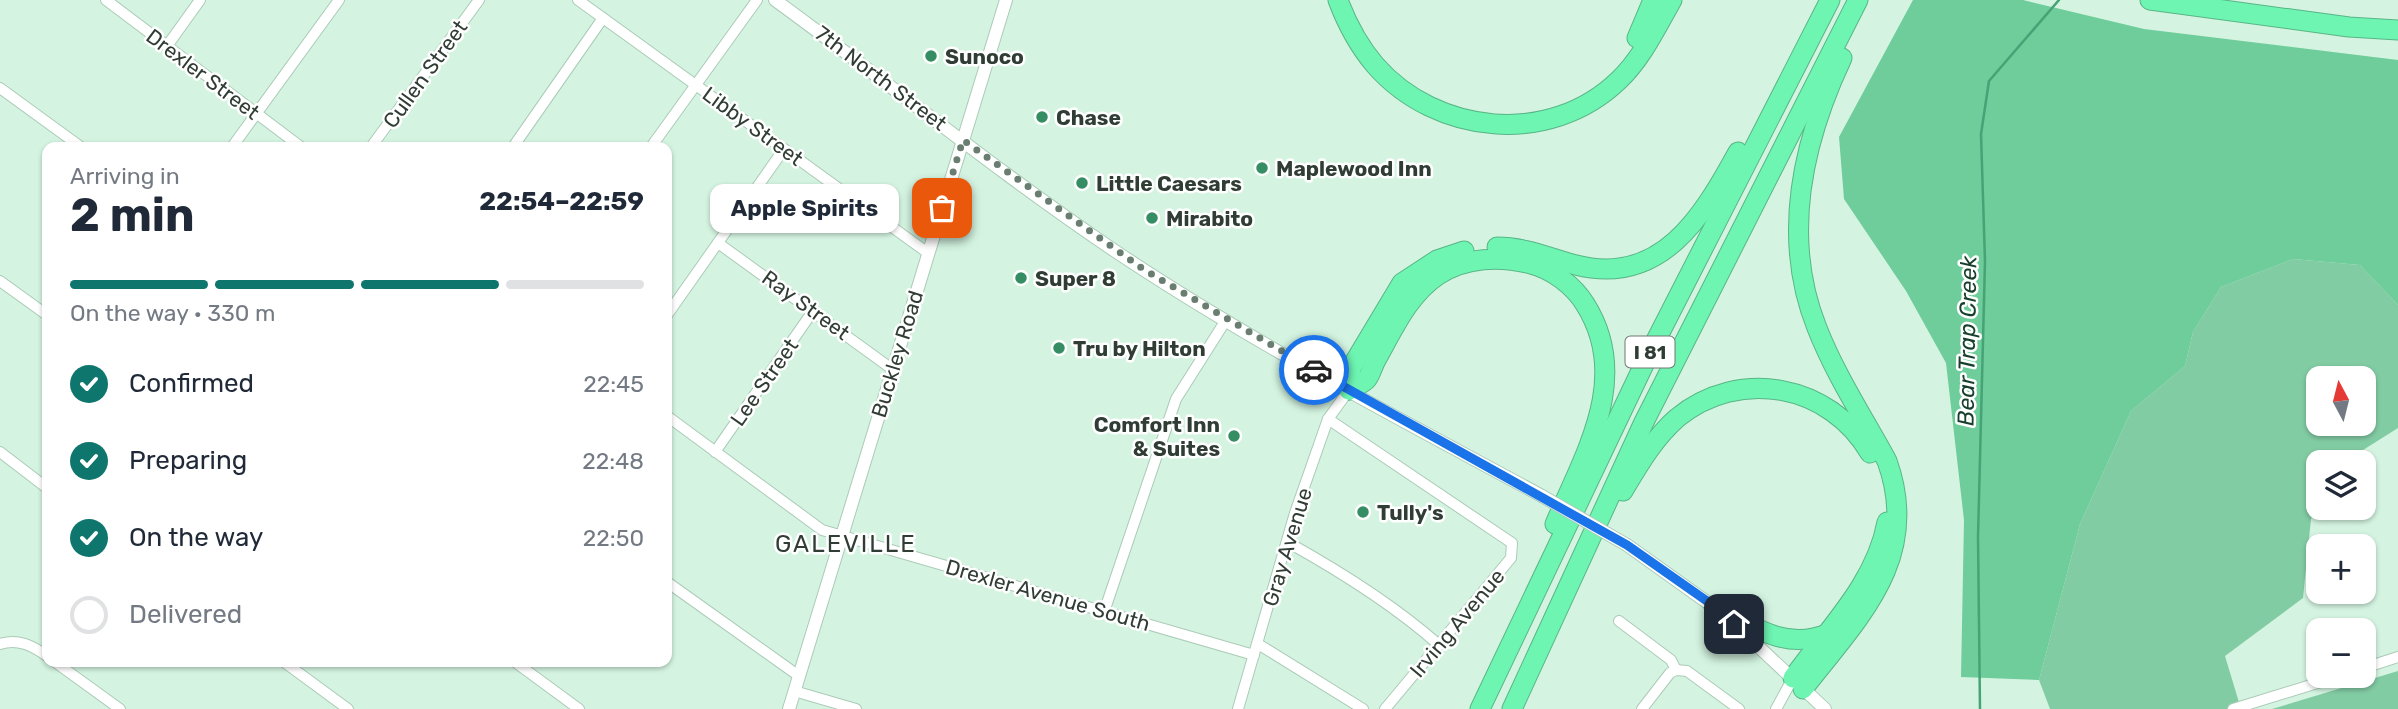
<!DOCTYPE html>
<meta charset="utf-8">
<style>
body{margin:0;font-family:Rubik,sans-serif;background:#f2f2f3;color:#1f2937;height:100vh;display:flex;flex-direction:column;font-size:26px;white-space:nowrap}
*{box-sizing:border-box;margin:0}
p{font-size:23px;color:#747a83}
.icon{flex:none;width:38px;height:38px;fill:none;stroke:currentColor;stroke-width:2;stroke-linecap:round;stroke-linejoin:round}
.map{position:relative;flex:1;overflow:hidden}
.sheet{position:absolute;left:42px;top:142px;width:630px;height:525px;display:flex;flex-direction:column;background:#fff;border-radius:14px;box-shadow:0 2px 5px #0004}
.sheet>*{flex:none}
.needle{width:46px;rotate:353deg}
.fabs{position:absolute;left:2306px;top:366px;display:grid;gap:14px}
.fabs a{display:grid;place-items:center;width:70px;height:70px;border-radius:14px;background:#fff;box-shadow:0 2px 5px #0004;font-size:35px}
.pin{position:absolute;display:grid;place-items:center;width:60px;height:60px;color:#fff;margin:-30px;border-radius:14px;box-shadow:0 4px 10px #0006}
.courier{position:absolute;display:grid;place-items:center;width:70px;height:70px;margin:-35px;border:5px solid #1a73e8;border-radius:50%;background:#fff;color:#222;box-shadow:0 2px 9px #0007}
.bubble{position:absolute;height:49px;border-radius:14px;background:#fff;box-shadow:0 2px 5px #0004;font-size:23px;font-weight:700;line-height:49px;text-align:center}
.head em{font-style:normal;font-weight:700}
.head div{display:flex;flex-direction:column-reverse}
.head{display:flex;align-items:center;justify-content:space-between;height:119px;padding:0 28px}
h1{font-size:46px;font-weight:700;line-height:52px}
.bar{display:grid;grid-template-columns:repeat(4,1fr);gap:10px 7px;align-content:center;height:84px;padding:0 28px}
.bar i{height:9px;border-radius:5px;background:#e0e1e3}
.bar .current{background:#0f766e}
.bar p{grid-column:span 4}
ol{padding:0 28px;list-style:none}
li{display:flex;align-items:center;gap:21px;height:77px}
li p{margin-inline-start:auto}
li .icon{padding:7px;border-radius:50%;background:#0f766e;color:#fff;stroke-width:4}
li:last-child{color:#747a83}
li i{width:38px;height:38px;border:4px solid #e0e1e3;border-radius:50%}
.map>svg:first-child{display:block}
.green{fill:#82cca4;fill-rule:evenodd}
.forest{fill:#6fcc9b}
.lines{fill:none;stroke-linecap:round;stroke-linejoin:round}
.stream{stroke:#45a375;stroke-width:2.5}
.minor-casing{stroke:#abcbb8;stroke-width:12}
.tertiary-casing{stroke:#abcbb8;stroke-width:14}
.motorway-casing{stroke:#58b586;stroke-width:21}
.minor{stroke:#fff;stroke-width:10}
.tertiary{stroke:#fff;stroke-width:12}
.motorway{stroke:#6ef5b2;stroke-width:19}
.tertiary-bridge-casing{stroke:#abcbb8;stroke-width:14;stroke-linecap:butt}
.tertiary-bridge{stroke:#fff;stroke-width:12}
.done{stroke:#697d71;stroke-width:7;stroke-dasharray:0 12.6}
.route{stroke:#1a73e8;stroke-width:9}
.poi-dot{fill:#358e63;stroke:#fff;stroke-width:2.5}
.labels{text-anchor:middle;dominant-baseline:central;stroke-width:5;stroke-linejoin:round;paint-order:stroke}
.shield{fill:#fff;stroke:#6e7772;stroke-width:2}
.shield-label{font-size:19px;font-weight:bold;fill:#303d35}
.poi-label{font-size:21px;font-weight:bold;fill:#303d35;stroke:#fff;text-anchor:start}
.street-label{font-size:21px;fill:#303d35;stroke:#fff}
.water-label{font-size:23px;font-style:italic;fill:#173f2b;stroke:#fff}
.quarter-label{font-size:24px;letter-spacing:2px;fill:#303d35;stroke:#fff}
</style>
<div class="map">
<svg width="2398" height="709" viewBox="0 0 2398 709">
<rect width="100%" height="100%" fill="#d4f4e1"/>
<!-- green -->
<g class="green">
<path d="M 2293,259 L 2360,265 L 2398,305 L 2398,428 L 2344,462 L 2319,462 L 2319,505 L 2311,519 L 2303,598 L 2225,656 L 2241,709 L 2050,709 L 2039,680 L 2080,524 L 2131,411 L 2185,366 L 2193,332 L 2221,287 ZM 2319,378 L 2364,378 L 2364,424 L 2319,424 Z"/>
<polygon points="2398,671 2398,709 2272,709"/>
</g>
<!-- forest -->
<polygon class="forest" points="1913,0 2023,0 2144,29 2398,60 2398,305 2360,265 2293,259 2221,287 2193,332 2185,366 2131,411 2080,524 2039,680 1961,677 1964,520 1946,363 1906,291 1844,199 1839,137"/>
<g class="lines">
<!-- stream -->
<polyline class="stream" points="1980,709 1978,537 1985,261 1981,134 1989,81 2059,0"/>
<!-- minor casing -->
<g class="minor-casing">
<g id="minor">
<polyline points="106,0 301,147"/>
<polyline points="578,0 928,253"/>
<polyline points="167,46 200,0"/>
<polyline points="0,88 81,147"/>
<polyline points="232,147 339,0"/>
<polyline points="371,147 479,0"/>
<polyline points="513,147 603,18"/>
<polyline points="651,147 757,0"/>
<polyline points="718,243 892,369"/>
<polyline points="0,281 47,315"/>
<polyline points="667,315 784,149"/>
<polyline points="667,416 822,530 1254,655"/>
<polyline points="1328,419 1512,543 1511,558 1385,709"/>
<polyline points="0,452 47,488"/>
<polyline points="715,452 813,311"/>
<path d="M 1289,543 C 1341,572 1394,605 1439,645"/>
<polyline points="667,582 799,676"/>
<polyline points="1104,612 1176,399 1226,320"/>
<polyline points="1619,621 1671,660 1676,670"/>
<path d="M 0,644 C 18,638 33,646 47,656"/>
<polyline points="1258,644 1363,709"/>
<polyline points="55,662 120,709"/>
<polyline points="284,662 348,709"/>
<polyline points="515,662 579,709"/>
<polyline points="2364,668 2398,657"/>
<polyline points="1676,670 1687,671 1739,709"/>
<polyline points="794,691 856,709"/>
<polyline points="1238,709 1295,513 1328,419 1349,390"/>
<polyline points="1642,709 1670,673 1676,670"/>
<polyline points="1776,709 1793,678"/>
<polyline points="2233,709 2340,676"/>
</g>
</g>
<!-- tertiary casing -->
<g class="tertiary-casing">
<g id="tertiary">
<path d="M 775,0 C 889,83 999,173 1115,251 C 1251,342 1398,418 1542,496"/>
<polyline points="1627,545 1718,610"/>
<polyline points="1732,622 1825,709"/>
<polyline points="789,709 1006,0"/>
</g>
</g>
<!-- motorway casing -->
<g class="motorway-casing">
<g id="motorway">
<path d="M 1338,0 C 1347,24 1358,45 1375,65 C 1436,135 1550,147 1619,80 C 1642,58 1656,28 1672,0"/>
<polyline points="2150,0 2349,27 2398,30"/>
<polyline points="1637,38 1653,0"/>
<path d="M 1497,247 C 1525,247 1549,258 1576,265 C 1661,287 1703,216 1738,152"/>
<path d="M 1349,390 C 1354,387 1363,384 1367,379 C 1371,374 1373,365 1376,360 C 1393,330 1408,295 1438,275 C 1466,257 1500,256 1531,264 C 1552,269 1574,286 1585,304 C 1632,378 1585,453 1555,524"/>
<polyline points="1349,390 1351,368 1402,283 1437,260 1464,251"/>
<path d="M 1623,491 C 1638,466 1654,438 1677,418 C 1739,367 1830,384 1870,453"/>
<path d="M 1714,606 C 1751,625 1784,651 1827,634"/>
<path d="M 1793,678 C 1828,629 1876,583 1887,522"/>
<path d="M 1803,689 C 1859,617 1922,558 1887,461 C 1863,417 1835,374 1817,328 C 1781,238 1802,143 1842,58"/>
<polyline points="1480,709 1648,356 1830,0"/>
<polyline points="1512,709 1644,422 1858,0"/>
</g>
</g>
<!-- minor -->
<use href="#minor" class="minor"/>
<!-- tertiary -->
<use href="#tertiary" class="tertiary"/>
<!-- motorway -->
<use href="#motorway" class="motorway"/>
<!-- tertiary-bridge casing -->
<g class="tertiary-bridge-casing">
<polyline id="tertiary-bridge" points="1542,496 1627,545"/>
</g>
<!-- tertiary-bridge -->
<use href="#tertiary-bridge" class="tertiary-bridge"/>
</g>
<g class="lines">
<!-- done -->
<polyline class="done" points="942,208 963,140 1143,269 1314,370"/>
<!-- route -->
<polyline class="route" points="1314,370 1627,545 1714,606 1734,624"/>
</g>
<!-- markers -->
<g class="poi-dot">
<circle cx="931" cy="56" r="7"/>
<circle cx="1042" cy="117" r="7"/>
<circle cx="1262" cy="168" r="7"/>
<circle cx="1082" cy="183" r="7"/>
<circle cx="1152" cy="218" r="7"/>
<circle cx="1021" cy="278" r="7"/>
<circle cx="1059" cy="348" r="7"/>
<circle cx="1234" cy="436" r="7"/>
<circle cx="1363" cy="512" r="7"/>
</g>
<g class="labels">
<!-- shield labels -->
<rect class="shield" x="1625.5" y="336.5" width="49" height="31" rx="5"/>
<g class="shield-label">
<text x="1650" y="352">I 81</text>
</g>
<!-- poi labels -->
<g class="poi-label">
<text x="945" y="56">Sunoco</text>
<text x="1056" y="117">Chase</text>
<text x="1276" y="168">Maplewood Inn</text>
<text x="1096" y="183">Little Caesars</text>
<text x="1166" y="218">Mirabito</text>
<text x="1035" y="278">Super 8</text>
<text x="1073" y="348">Tru by Hilton</text>
<text x="1220" y="424" text-anchor="end">Comfort Inn<tspan x="1220" dy="24">&amp; Suites</tspan></text>
<text x="1377" y="512">Tully's</text>
</g>
<!-- street labels -->
<g class="street-label">
<text transform="translate(203 74) rotate(37)">Drexler Street</text>
<text transform="translate(425 74) rotate(-54)">Cullen Street</text>
<text transform="translate(881 78) rotate(37)">7th North Street</text>
<text transform="translate(753 126) rotate(36)">Libby Street</text>
<text transform="translate(806 305) rotate(36)">Ray Street</text>
<text transform="translate(897 354) rotate(-73)">Buckley Road</text>
<text transform="translate(764 382) rotate(-55)">Lee Street</text>
<text transform="translate(1287 547) rotate(-73)">Gray Avenue</text>
<text transform="translate(1048 595) rotate(16)">Drexler Avenue South</text>
<text transform="translate(1457 623) rotate(-50)">Irving Avenue</text>
</g>
<!-- water labels -->
<g class="water-label">
<text transform="translate(1967 341) rotate(-89)">Bear Trap Creek</text>
</g>
<!-- quarter labels -->
<g class="quarter-label">
<text x="846" y="544">GALEVILLE</text>
</g>
</g>
</svg>
<div class="fabs">
<a><svg class="needle" viewBox="-14 -14 28 28"><path d="M0-13l5 13h-10z" fill="#e53935"/><path d="M0 13l5-13h-10z" fill="#747a83"/></svg></a>
<a><svg class="icon" aria-label="layers" viewBox="0 0 24 24"><path d="M12 4l9 5-9 5-9-5zM3 14l9 5 9-5"/></svg></a>
<a>+</a>
<a>−</a>
</div>
<div class="pin" style="left:942px;top:208px;background:#ea580c"><svg class="icon" aria-label="bag" viewBox="0 0 24 24"><path d="M5 8h14l-1 12H6zM9 8a3 3 0 0 1 6 0"/></svg></div>
<div class="pin" style="left:1734px;top:624px;background:#1f2937"><svg class="icon" aria-label="home" viewBox="0 0 24 24"><path d="M3 11l9-7 9 7M6 9v11h12V9"/></svg></div>
<div class="courier" style="left:1314px;top:370px"><svg class="icon" aria-label="car" viewBox="0 0 24 24"><path d="M5 17H2v-5l4-1 3-4h7l3 4 3 1v5h-3M9 17h6M6 11h13"/><circle cx="7" cy="17" r="2"/><circle cx="17" cy="17" r="2"/></svg></div>
<div class="bubble" style="left:710px;top:184px;width:189px">Apple Spirits</div>
<section class="sheet">
<div class="head"><div><h1>2 min</h1><p>Arriving in</p></div><em>22:54–22:59</em></div>
<div class="bar"><i class="current"></i><i class="current"></i><i class="current"></i><i></i><p>On the way · 330 m</p></div>
<ol>
<li><svg class="icon" aria-label="check" viewBox="0 0 24 24"><path d="M5 12l5 5 9-10"/></svg>Confirmed<p>22:45</p></li>
<li><svg class="icon" aria-label="check" viewBox="0 0 24 24"><path d="M5 12l5 5 9-10"/></svg>Preparing<p>22:48</p></li>
<li><svg class="icon" aria-label="check" viewBox="0 0 24 24"><path d="M5 12l5 5 9-10"/></svg>On the way<p>22:50</p></li>
<li><i></i>Delivered</li>
</ol>
</section>
</div>
